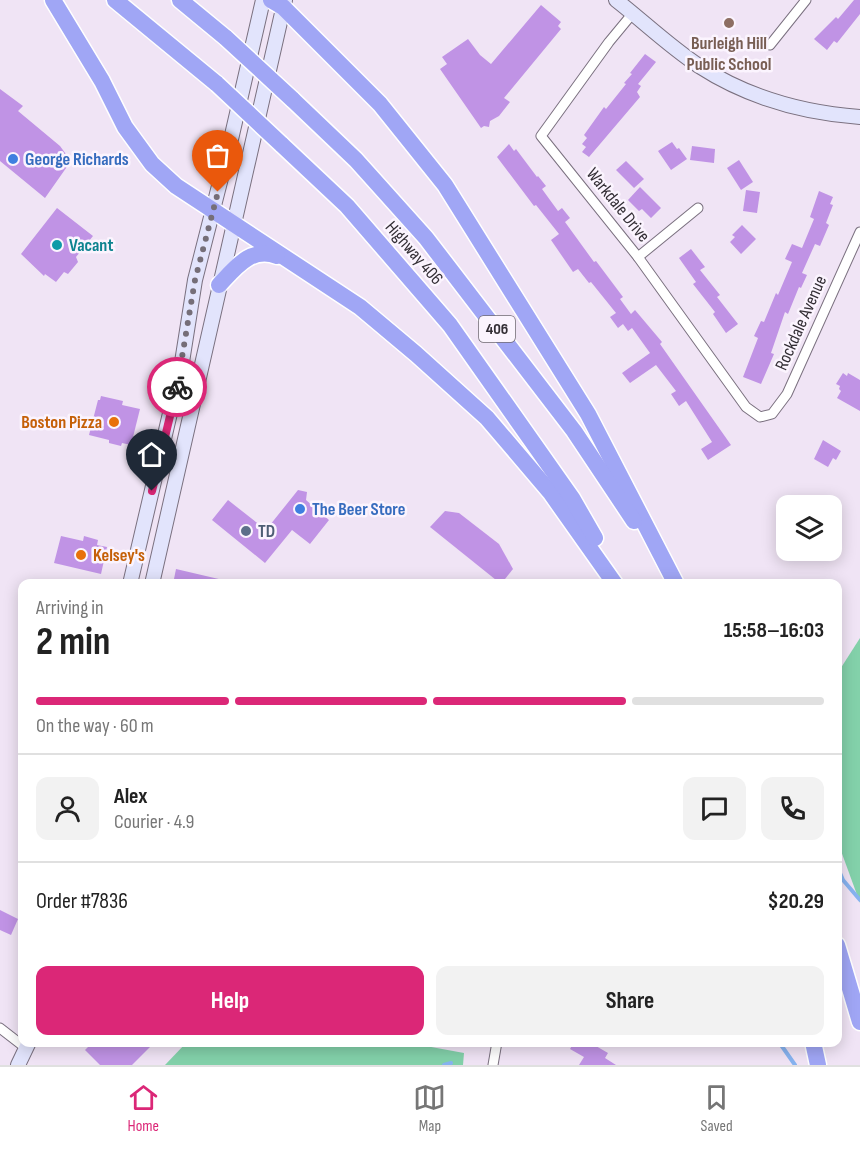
<!DOCTYPE html>
<meta charset="utf-8">
<style>
body{margin:0;font-family:"Sofia Sans Condensed",sans-serif;background:#f2f2f2;color:#222;height:100vh;display:flex;flex-direction:column;font-size:22px;white-space:nowrap}
*{box-sizing:border-box;margin:0}
p{font-size:20px;color:#767676}
.icon{flex:none;width:33px;height:33px;fill:none;stroke:currentColor;stroke-width:2;stroke-linecap:round;stroke-linejoin:round}
.map{position:relative;flex:1;overflow:hidden}
.panel{position:absolute;left:18px;top:579px;width:824px;height:468px;display:flex;flex-direction:column;background:#fff;border-radius:12px;box-shadow:0 3px 15px #0003}
.panel>*{flex:none}
.tools{position:absolute;left:776px;top:495px;display:grid;gap:12px}
.tools a{display:grid;place-items:center;width:66px;height:66px;border-radius:12px;background:#fff;box-shadow:0 3px 15px #0003;font-size:30px}
.pin{position:absolute;display:grid;place-items:center;width:51px;height:51px;color:#fff;margin:-62px -26px;border-radius:50% 50% 50% 0;rotate:-45deg;box-shadow:0 0 6px #0007}
.pin .icon{rotate:45deg}
.courier{position:absolute;display:grid;place-items:center;width:60px;height:60px;margin:-30px;border:4px solid #db2777;border-radius:50%;background:#fff;color:#222;box-shadow:0 2px 8px #0007}
.summary em{font-style:normal;font-weight:700}
.summary div{display:flex;flex-direction:column-reverse}
.summary{display:flex;align-items:center;justify-content:space-between;height:102px;padding:0 18px}
h1{font-size:39px;font-weight:700;line-height:45px}
.bar{display:grid;grid-template-columns:repeat(4,1fr);gap:9px 6px;align-content:center;height:72px;padding:0 18px}
.bar i{height:8px;border-radius:4px;background:#e0e0e0}
.bar .on{background:#db2777}
.bar p{grid-column:span 4}
.line{display:flex;align-items:center;gap:15px;padding:0 18px;border-top:2px solid #e0e0e0}
.line div{flex:1}
.round{display:grid;place-items:center;flex:none;width:63px;height:63px;border-radius:12px;background:#f2f2f2}
.primary-button{display:flex;gap:12px;margin-top:auto;padding:12px 18px}
.primary-button a{flex:1;height:69px;border-radius:12px;background:#db2777;color:#fff;font-size:24px;font-weight:700;line-height:69px;text-align:center}
.primary-button a+a{background:#f2f2f2;color:#222}
.tab-bar{display:flex;justify-content:space-around;align-items:center;height:84px;border-top:2px solid #e0e0e0;background:#fff;font-size:16px;color:#767676}
.tab-bar a{display:grid;justify-items:center;gap:3px}
.tab-bar .on{color:#db2777}
.map>svg:first-child{display:block}
.green{fill:#83d1aa}
.lines{fill:none;stroke-linecap:round;stroke-linejoin:round}
.stream{stroke:#87b3f0;stroke-width:4}
.building{fill:#c093e5}
.minor-casing{stroke:#7a707f;stroke-width:11}
.secondary-casing{stroke:#7a707f;stroke-width:16}
.motorway-casing{stroke:#fff;stroke-width:19}
.minor{stroke:#fff;stroke-width:9}
.secondary{stroke:#e2e4fc;stroke-width:14}
.motorway{stroke:#a0a6f5;stroke-width:16}
.motorway-bridge-casing{stroke:#fff;stroke-width:19;stroke-linecap:butt}
.motorway-bridge{stroke:#a0a6f5;stroke-width:16}
.done{stroke:#756e78;stroke-width:6;stroke-dasharray:0 10.8}
.route{stroke:#db2777;stroke-width:8}
.education-dot{fill:#8d6e63;stroke:#fbf4fe;stroke-width:2}
.shop-dot{fill:#3f7fe0;stroke:#fbf4fe;stroke-width:2}
.culture-dot{fill:#0f9aa8;stroke:#fbf4fe;stroke-width:2}
.food-dot{fill:#e8710a;stroke:#fbf4fe;stroke-width:2}
.service-dot{fill:#5c6f8a;stroke:#fbf4fe;stroke-width:2}
.labels{text-anchor:middle;dominant-baseline:central;stroke-width:5;stroke-linejoin:round;paint-order:stroke}
.shield{fill:#fbf4fe;stroke:#6f6971;stroke-width:1.5}
.shield-label{font-size:16px;font-weight:bold;fill:#332e35}
.education-label{font-size:18px;font-weight:bold;fill:#785e54;stroke:#fbf4fe}
.shop-label{font-size:18px;font-weight:bold;fill:#366cbe;stroke:#fbf4fe;text-anchor:start}
.street-label{font-size:18px;fill:#332e35;stroke:#fbf4fe}
.culture-label{font-size:18px;font-weight:bold;fill:#0d838f;stroke:#fbf4fe;text-anchor:start}
.food-label{font-size:18px;font-weight:bold;fill:#c56008;stroke:#fbf4fe;text-anchor:end}
.service-label{font-size:18px;font-weight:bold;fill:#4e5e75;stroke:#fbf4fe;text-anchor:start}
</style>
<div class="map">
<svg width="860" height="1065" viewBox="0 0 860 1065">
<rect width="100%" height="100%" fill="#f0e4f5"/>
<!-- green -->
<g class="green">
<polygon points="860,638 860,903 837,840 837,674"/>
<polygon points="186,1043 404,1042 464,1053 463,1065 165,1065"/>
</g>
<g class="lines">
<!-- stream -->
<g class="stream">
<polyline points="837,866 843,880 860,900"/>
<polyline points="779,1042 795,1065"/>
<polyline points="444,1065 451,1063"/>
</g>
</g>
<!-- building -->
<g class="building">
<polygon points="854,0 860,0 860,14 837,43 834,41 827,50 814,39 836,17 838,19"/>
<polygon points="541,5 561,22 558,26 561,29 504,98 510,102 499,116 490,121 489,127 484,126 481,128 440,69 447,64 442,57 468,39 480,55 491,64"/>
<polygon points="645,54 656,62 638,84 641,86 637,92 640,97 589,157 582,152 586,147 582,144 587,138 584,135 604,107 606,109 626,84 624,83 632,74 630,73"/>
<polygon points="0,89 23,106 18,111 60,146 71,161 45,198 0,161"/>
<polygon points="672,142 677,149 679,148 687,159 671,170 658,151"/>
<polygon points="509,144 514,151 516,149 537,177 538,176 546,186 542,189 558,211 562,208 570,218 565,222 594,262 596,261 623,297 620,299 631,314 635,310 662,342 660,344 731,445 708,460 701,449 712,442 686,401 679,406 671,394 676,391 656,365 630,383 622,373 650,353 632,328 628,331 623,324 618,328 610,317 616,313 591,282 589,283 578,269 573,272 551,240 559,234 536,205 534,206 497,157"/>
<polygon points="692,146 715,149 714,163 690,160"/>
<polygon points="739,160 753,182 741,190 727,168"/>
<polygon points="626,161 644,179 634,188 616,170"/>
<polygon points="640,187 661,208 651,218 642,209 639,211 628,200"/>
<polygon points="746,190 760,192 757,213 743,211"/>
<polygon points="819,191 833,197 830,204 833,205 826,223 829,225 820,246 815,244 802,273 807,275 801,288 799,287 788,314 785,312 771,353 774,354 761,384 743,377 758,338 754,336 761,321 764,322 776,293 778,295 792,262 785,259 792,244 802,248 814,219 810,217"/>
<polygon points="57,208 93,236 76,257 78,262 68,274 64,272 56,282 45,274 44,276 21,254"/>
<polygon points="742,225 756,239 741,254 730,242 735,237 732,235"/>
<polygon points="691,249 705,267 700,270 720,295 717,297 738,324 726,333 713,314 715,312 693,284 696,282 679,258"/>
<polygon points="843,373 847,376 848,373 860,380 860,411 837,398 841,391 839,389 840,386 836,384"/>
<polygon points="101,396 123,401 122,405 140,409 131,445 122,443 121,446 109,443 109,440 89,435 98,400 100,400"/>
<polygon points="823,440 841,451 836,460 833,458 828,467 814,459"/>
<polygon points="298,490 307,492 306,500 329,520 310,544 292,530 265,563 212,520 228,500 266,530"/>
<polygon points="445,511 459,513 499,544 513,569 501,584 430,527"/>
<polygon points="61,536 83,541 84,536 98,540 97,545 107,547 101,574 54,563"/>
<polygon points="176,569 223,580 223,584 173,584"/>
<polygon points="0,910 18,919 11,935 0,930"/>
<polygon points="93,1042 155,1042 132,1065 100,1065 85,1050"/>
<polygon points="574,1042 589,1042 608,1053 605,1058 616,1065 579,1065 584,1057 570,1049"/>
</g>
<g class="lines">
<!-- minor casing -->
<g class="minor-casing">
<g id="minor">
<polyline points="633,13 609,42 541,136 638,257 746,407 760,417 772,414 787,394 860,232"/>
<polyline points="770,45 806,0"/>
<polyline points="638,257 698,208"/>
<polyline points="0,1028 27,1049"/>
<polyline points="493,1065 497,1042"/>
</g>
</g>
<!-- secondary casing -->
<g class="secondary-casing">
<g id="secondary">
<path d="M 616,0 C 643,21 670,47 699,66 C 747,97 804,113 860,117"/>
<polyline points="130,584 182,362 195,280 232,135 263,0"/>
<polyline points="152,584 285,0"/>
<polyline points="18,1065 29,1042"/>
</g>
</g>
<!-- motorway casing -->
<g class="motorway-casing">
<g id="motorway">
<polyline points="53,0 102,81 125,127 152,164 176,186 360,307 416,354 487,418 550,492 615,584"/>
<polyline points="115,0 217,84"/>
<polyline points="180,0 226,38"/>
<polyline points="271,0 283,7 380,104 445,185 588,414 676,584"/>
<polyline points="292,99 356,160 426,238 574,431 634,521"/>
<polyline points="281,144 347,206 450,325 572,498 595,538"/>
<path d="M 219,285 C 235,268 251,246 277,256"/>
<polyline points="837,945 860,1022"/>
<polyline points="813,1042 818,1065"/>
</g>
</g>
<!-- minor -->
<use href="#minor" class="minor"/>
<!-- secondary -->
<use href="#secondary" class="secondary"/>
<!-- motorway -->
<use href="#motorway" class="motorway"/>
<!-- motorway-bridge casing -->
<g class="motorway-bridge-casing">
<g id="motorway-bridge">
<polyline points="226,38 292,99"/>
<polyline points="217,84 281,144"/>
</g>
</g>
<!-- motorway-bridge -->
<use href="#motorway-bridge" class="motorway-bridge"/>
</g>
<g class="lines">
<!-- done -->
<polyline class="done" points="177,387 195,280 218,192"/>
<!-- route -->
<polyline class="route" points="152,491 177,387"/>
</g>
<!-- markers -->
<circle class="education-dot" cx="729" cy="23" r="6"/>
<g class="shop-dot">
<circle cx="13" cy="159" r="6"/>
<circle cx="300" cy="509" r="6"/>
</g>
<circle class="culture-dot" cx="57" cy="245" r="6"/>
<g class="food-dot">
<circle cx="114" cy="422" r="6"/>
<circle cx="81" cy="555" r="6"/>
</g>
<circle class="service-dot" cx="246" cy="531" r="6"/>
<g class="labels">
<!-- shield labels -->
<rect class="shield" x="479" y="316" width="36" height="26" rx="4.5"/>
<g class="shield-label">
<text x="497" y="329">406</text>
</g>
<!-- education labels -->
<g class="education-label">
<text x="729" y="43">Burleigh Hill<tspan x="729" dy="21">Public School</tspan></text>
</g>
<!-- shop labels -->
<g class="shop-label">
<text x="25" y="159">George Richards</text>
<text x="312" y="509">The Beer Store</text>
</g>
<!-- street labels -->
<g class="street-label">
<text transform="translate(618 205) rotate(51)">Warkdale Drive</text>
<text transform="translate(414 253) rotate(49)">Highway 406</text>
<text transform="translate(801 323) rotate(-66)">Rockdale Avenue</text>
</g>
<!-- culture labels -->
<g class="culture-label">
<text x="69" y="245">Vacant</text>
</g>
<!-- food labels -->
<g class="food-label">
<text x="102" y="422">Boston Pizza</text>
<text x="93" y="555" text-anchor="start">Kelsey's</text>
</g>
<!-- service labels -->
<g class="service-label">
<text x="258" y="531">TD</text>
</g>
</g>
</svg>
<div class="tools">
<a><svg class="icon" aria-label="layers" viewBox="0 0 24 24"><path d="M12 4l9 5-9 5-9-5zM3 14l9 5 9-5"/></svg></a>
</div>
<div class="pin" style="left:218px;top:192px;background:#ea580c"><svg class="icon" aria-label="bag" viewBox="0 0 24 24"><path d="M5 8h14l-1 12H6zM9 8a3 3 0 0 1 6 0"/></svg></div>
<div class="pin" style="left:152px;top:491px;background:#1f2937"><svg class="icon" aria-label="home" viewBox="0 0 24 24"><path d="M3 11l9-7 9 7M6 9v11h12V9"/></svg></div>
<div class="courier" style="left:177px;top:387px"><svg class="icon" aria-label="bike" viewBox="0 0 24 24"><circle cx="6" cy="16" r="4"/><circle cx="18" cy="16" r="4"/><path d="M6 16l4-8h5l3 8M10 8l3 8H6M13 5h3"/></svg></div>
<section class="panel">
<div class="summary"><div><h1>2 min</h1><p>Arriving in</p></div><em>15:58–16:03</em></div>
<div class="bar"><i class="on"></i><i class="on"></i><i class="on"></i><i></i><p>On the way · 60 m</p></div>
<div class="line" style="height:108px"><a class="round"><svg class="icon" aria-label="person" viewBox="0 0 24 24"><circle cx="12" cy="8" r="4"/><path d="M4 21q1-7 8-7t8 7"/></svg></a><div><b>Alex</b><p>Courier · 4.9</p></div><a class="round"><svg class="icon" aria-label="chat" viewBox="0 0 24 24"><path d="M4 5h16v11H9l-5 4z"/></svg></a><a class="round"><svg class="icon" aria-label="phone" viewBox="0 0 24 24"><path d="M5 4h4l2 5-3 2q2 4 5 5l2-3 5 2v4C11 20 4 13 5 4z"/></svg></a></div>
<div class="line" style="height:78px"><div>Order #7836</div><b>$20.29</b></div>
<div class="primary-button"><a>Help</a><a>Share</a></div>
</section>
</div>
<nav class="tab-bar">
<a class="on"><svg class="icon" aria-label="home" viewBox="0 0 24 24"><path d="M3 11l9-7 9 7M6 9v11h12V9"/></svg>Home</a>
<a><svg class="icon" aria-label="map" viewBox="0 0 24 24"><path d="M3 6l6-2 6 2 6-2v14l-6 2-6-2-6 2zM9 4v14M15 6v14"/></svg>Map</a>
<a><svg class="icon" aria-label="saved" viewBox="0 0 24 24"><path d="M7 4h10v16l-5-4-5 4z"/></svg>Saved</a>
</nav>
